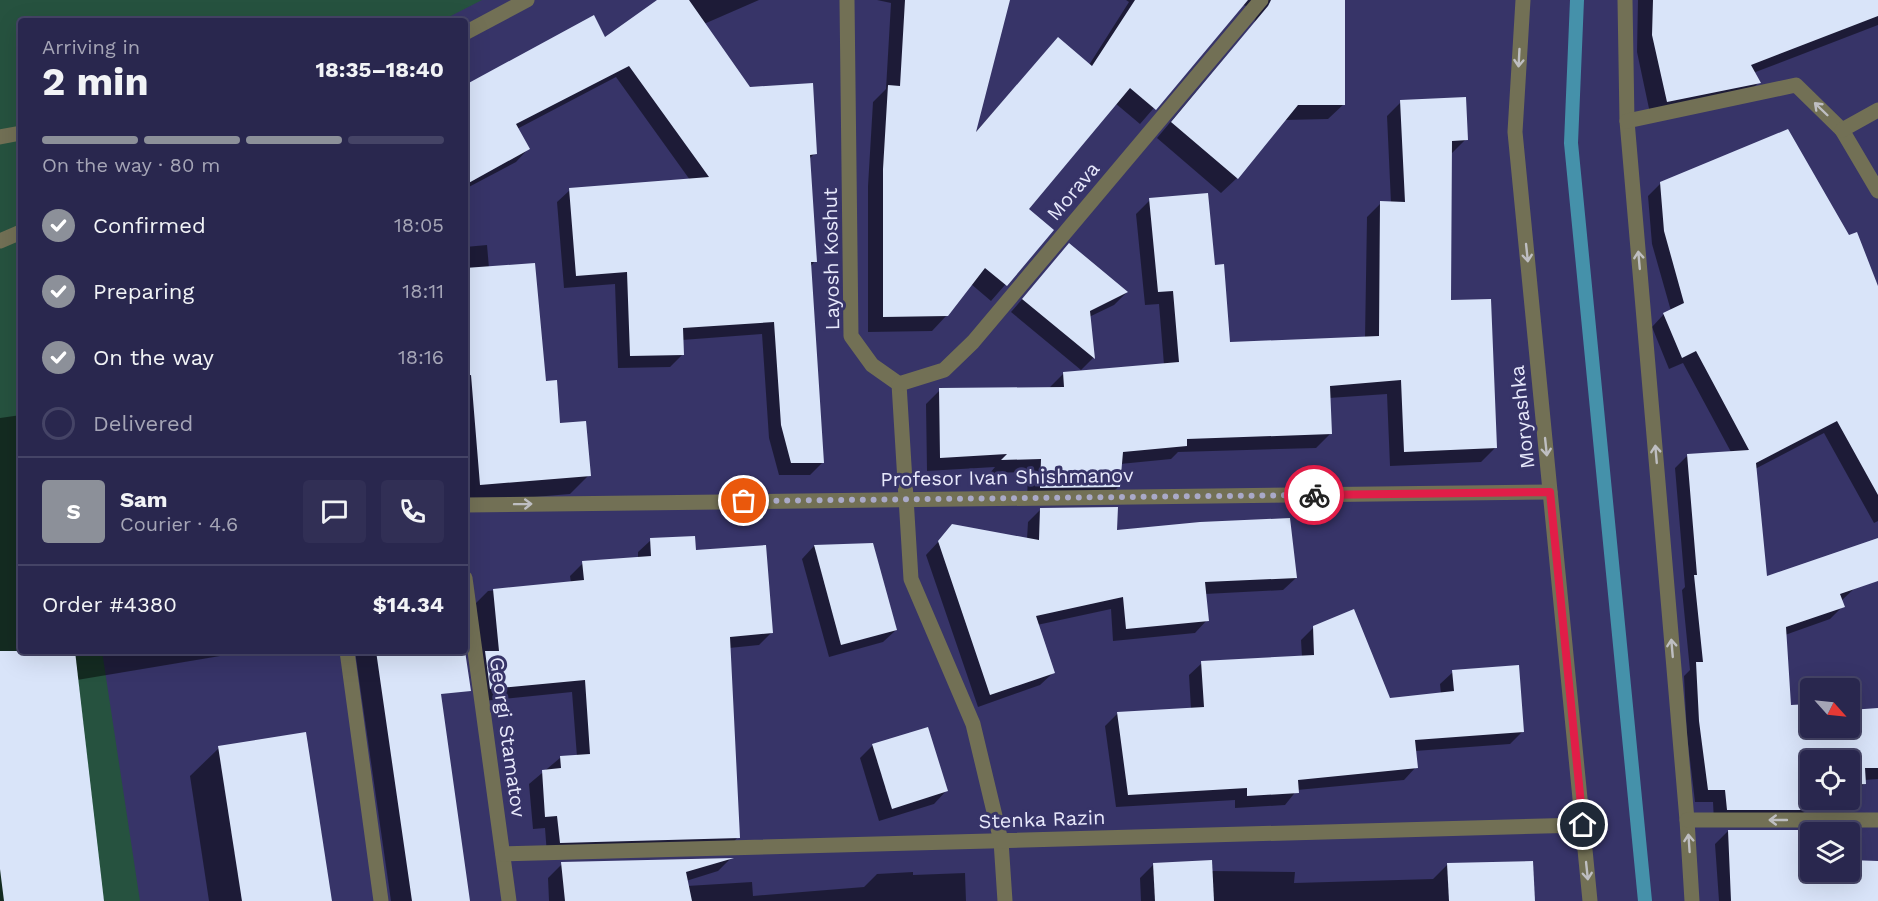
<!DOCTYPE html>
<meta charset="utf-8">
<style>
body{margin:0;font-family:"Work Sans",sans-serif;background:#312f55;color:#f1f3f6;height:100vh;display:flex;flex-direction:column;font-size:22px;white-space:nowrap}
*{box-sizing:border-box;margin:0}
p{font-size:20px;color:#a5a5b6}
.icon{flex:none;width:33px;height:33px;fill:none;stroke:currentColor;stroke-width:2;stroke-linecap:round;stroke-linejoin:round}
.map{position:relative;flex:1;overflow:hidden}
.drawer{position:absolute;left:18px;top:18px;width:450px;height:636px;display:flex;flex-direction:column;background:#29274e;border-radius:6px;box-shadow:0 6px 24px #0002,0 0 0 2px #454466}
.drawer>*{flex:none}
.needle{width:39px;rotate:117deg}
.fabs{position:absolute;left:1800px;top:678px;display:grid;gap:12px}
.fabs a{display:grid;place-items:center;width:60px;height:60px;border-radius:6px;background:#29274e;box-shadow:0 6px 24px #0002,0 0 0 2px #454466;font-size:30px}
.pin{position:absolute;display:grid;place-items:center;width:51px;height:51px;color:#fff;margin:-26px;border:3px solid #fff;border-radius:50%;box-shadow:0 2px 6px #0007}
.courier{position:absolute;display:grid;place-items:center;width:60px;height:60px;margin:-30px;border:4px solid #e11d48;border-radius:50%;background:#fff;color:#222;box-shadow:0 2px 8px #0007}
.headline em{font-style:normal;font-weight:700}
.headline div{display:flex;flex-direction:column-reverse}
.headline{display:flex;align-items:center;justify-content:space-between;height:102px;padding:0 24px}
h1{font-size:39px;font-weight:700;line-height:45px}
.bar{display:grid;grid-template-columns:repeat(4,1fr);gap:9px 6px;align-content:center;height:72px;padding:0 24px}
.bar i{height:8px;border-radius:4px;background:#454466}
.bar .on{background:#8c9099}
.bar p{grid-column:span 4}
.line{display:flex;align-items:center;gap:15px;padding:0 24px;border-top:2px solid #454466}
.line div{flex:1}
.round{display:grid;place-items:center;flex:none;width:63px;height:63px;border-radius:6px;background:#312f55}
ol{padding:0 24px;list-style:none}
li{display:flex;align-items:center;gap:18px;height:66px}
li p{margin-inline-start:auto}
li .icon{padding:6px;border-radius:50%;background:#8c9099;color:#fff;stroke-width:4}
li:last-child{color:#a5a5b6}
li i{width:33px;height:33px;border:3px solid #454466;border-radius:50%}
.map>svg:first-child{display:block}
.green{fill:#26523f}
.shadow{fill:#0007}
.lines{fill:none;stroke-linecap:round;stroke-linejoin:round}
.stream{stroke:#4591aa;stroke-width:14}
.building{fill:#d9e4f9}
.service{stroke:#727055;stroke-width:15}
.minor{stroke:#727055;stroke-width:15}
.oneway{stroke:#bebec1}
.done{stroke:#a9a9c8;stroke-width:6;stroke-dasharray:0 10.8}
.route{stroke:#e11d48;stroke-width:8}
.labels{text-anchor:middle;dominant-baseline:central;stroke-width:6;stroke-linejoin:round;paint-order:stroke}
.street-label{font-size:20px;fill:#e7e8fb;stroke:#373468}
</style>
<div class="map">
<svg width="1878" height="901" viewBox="0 0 1878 901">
<rect width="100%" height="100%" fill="#373468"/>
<!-- green -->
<polygon class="green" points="0,0 482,0 441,21 21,21 21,651 102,651 140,901 0,901"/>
<!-- shadow -->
<g class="shadow">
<polygon points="659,0 759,0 704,24 750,88 815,153 808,160 815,261 810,267 823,462 810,475 779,475 769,438 762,334 682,340 683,354 670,367 618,368 615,284 564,288 557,202 570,190 690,180 616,77 517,129 528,149 516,162 465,189 465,87 604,39"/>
<polygon points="877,0 995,0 974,134 1058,39 1089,65 1129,2 1126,0 1343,0 1344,104 1328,119 1284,120 1237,178 1221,193 1157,138 1254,23 1256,17 1253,8 1243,5 1140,124 1115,103 1027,210 1052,231 991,301 971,284 947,315 932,331 868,332 868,186 873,102 886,89 891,3"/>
<polygon points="1638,0 1878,0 1878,25 1753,73 1759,82 1743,98 1651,118 1637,52"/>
<polygon points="1401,102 1466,139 1451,154 1449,302 1495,448 1481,462 1390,466 1387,394 1329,398 1330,434 1316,448 1178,452 1171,459 1120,464 1118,487 1104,501 1027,502 1028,472 990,473 995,467 927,471 926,404 940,390 1049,388 1063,374 1164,365 1159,304 1145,305 1136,214 1150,200 1214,267 1229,344 1365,338 1367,217 1381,203 1391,203 1387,116"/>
<polygon points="1661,183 1878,291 1878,521 1874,523 1824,433 1755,469 1766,578 1856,587 1841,601 1843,606 1830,619 1785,635 1789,706 1810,705 1810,728 1850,728 1850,711 1878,710 1878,779 1864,780 1864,784 1850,797 1850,760 1810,760 1810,799 1806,799 1806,810 1794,822 1714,822 1713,802 1695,802 1687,735 1684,676 1690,670 1682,590 1685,587 1675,468 1688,455 1731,452 1683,363 1669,369 1652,327 1664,314 1671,311 1652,244 1648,196"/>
<polygon points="487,245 489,268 544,383 559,425 589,475 570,494 465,503 465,247"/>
<polygon points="1069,245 1126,293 1114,305 1089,317 1093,358 1081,370 1011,312"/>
<polygon points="21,415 21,651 250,651 77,680 102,901 0,901 0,418"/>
<polygon points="1041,509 1115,531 1296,578 1283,590 1205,594 1207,620 1195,633 1113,641 1111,609 1037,625 1053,673 1040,685 978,707 926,555 953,526 1027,539 1028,522"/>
<polygon points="651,540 694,552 772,632 759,645 729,648 738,837 726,850 547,855 545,828 533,829 529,784 560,758 577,757 572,692 483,701 476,603 488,591 571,583 570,576 583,563 638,558 638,552"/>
<polygon points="872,544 896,630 883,642 829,657 802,559 814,546"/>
<polygon points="1314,627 1389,699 1441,694 1440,684 1453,672 1523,731 1510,744 1415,751 1416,767 1404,780 1297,790 1285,805 1235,808 1235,800 1116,807 1105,726 1118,713 1191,709 1189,675 1202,663 1302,657 1301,640"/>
<polygon points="355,651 433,651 469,901 391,901"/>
<polygon points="873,745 946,791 934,804 879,821 860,758"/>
<polygon points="219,748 331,901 209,901 190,776"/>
<polygon points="1728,831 1810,861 1810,872 1850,872 1850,862 1878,862 1878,901 1719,901 1715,844"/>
<polygon points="730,859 718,871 686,881 687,886 752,882 753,896 864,887 877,874 913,872 913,875 965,873 966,901 549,901 548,878 562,864"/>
<polygon points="1154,864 1211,871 1295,872 1294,883 1433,879 1447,865 1534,901 1141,901 1140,878"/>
</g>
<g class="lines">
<!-- stream -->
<polyline class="stream" points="1577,0 1571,143 1645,901"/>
</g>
<!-- building -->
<g class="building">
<polygon points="657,0 689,0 750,87 813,83 817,154 810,155 817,262 811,262 824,463 791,463 781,425 774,322 683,328 684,355 630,356 627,272 576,276 569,188 709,177 629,66 516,124 530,149 465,185 465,85 594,15 605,37"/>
<polygon points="905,0 1010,0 976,132 1058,37 1092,66 1135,0 1248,0 1156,110 1130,88 1029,209 1054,230 1007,286 985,268 948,316 883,317 883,169 888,85 900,86"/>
<polygon points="1271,0 1345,0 1345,105 1298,105 1238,179 1171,122 1268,6"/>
<polygon points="1653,0 1878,0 1878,16 1751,65 1761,83 1667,102 1652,35"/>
<polygon points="1466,97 1468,140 1452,141 1451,300 1491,299 1497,448 1404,452 1401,380 1330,386 1332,434 1187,439 1187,446 1123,452 1120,487 1040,488 1041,459 1001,460 1007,454 940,458 939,388 1064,387 1063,372 1179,362 1173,291 1158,292 1149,198 1208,193 1215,265 1224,264 1230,342 1379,336 1380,201 1405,202 1400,100"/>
<polygon points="1788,129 1849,235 1857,232 1878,286 1878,495 1837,421 1756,463 1767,576 1878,538 1878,581 1840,594 1845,607 1786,627 1791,705 1810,704 1810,728 1850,728 1850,710 1878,708 1878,768 1865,768 1866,784 1850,785 1850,760 1810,760 1810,788 1807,788 1808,810 1727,810 1725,790 1708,790 1699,721 1696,662 1703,662 1694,575 1697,575 1687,454 1749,450 1696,351 1682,358 1663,313 1684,303 1664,231 1660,182"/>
<polygon points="1069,243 1128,292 1090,311 1095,359 1022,299"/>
<polygon points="535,263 546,381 557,380 560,423 586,421 591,476 480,485 471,375 465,376 465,268"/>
<polygon points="1118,507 1117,530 1200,522 1290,518 1297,578 1205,582 1209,621 1126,629 1123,597 1036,616 1055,673 990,695 938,541 952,524 1039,540 1040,508"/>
<polygon points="695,536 696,550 766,545 773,633 730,637 740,838 560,843 557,816 545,817 542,770 561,768 560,756 590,754 585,680 490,689 485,651 499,651 493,589 584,580 582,561 651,556 650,538"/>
<polygon points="873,543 897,630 841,645 814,545"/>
<polygon points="1354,609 1390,698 1454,691 1452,670 1519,665 1524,732 1415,740 1418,768 1298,780 1299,793 1247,796 1247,788 1128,795 1117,712 1204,707 1201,661 1314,655 1313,626"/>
<polygon points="0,651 75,651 104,901 4,901 0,869"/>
<polygon points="376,651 465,651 471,691 441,694 470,901 412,901"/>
<polygon points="928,727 948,791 892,809 872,744"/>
<polygon points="306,732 332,901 242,901 218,746"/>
<polygon points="1728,830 1809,830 1810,872 1850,872 1850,860 1878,861 1878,901 1731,901"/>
<polygon points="734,858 686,872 692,901 565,901 561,862"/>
<polygon points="1212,860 1214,901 1155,901 1153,863"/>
<polygon points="1533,861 1535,901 1449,901 1447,863"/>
</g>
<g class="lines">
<!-- service -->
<g class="service">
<polyline points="0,137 21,133"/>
<polyline points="347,651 381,901"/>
</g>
<!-- minor -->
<g class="minor">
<polyline points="847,0 851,336 872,365 899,384 911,579 973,724 1001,841 1005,901"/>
<polyline points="1523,0 1515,132 1590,901"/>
<polyline points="1625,0 1627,121 1687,820 1692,901"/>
<polyline points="465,33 527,0"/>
<polyline points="1627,121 1796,85 1842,130 1878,191"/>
<polyline points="1842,130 1878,110"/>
<polyline points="0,241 21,232"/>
<polyline points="899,384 944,370 973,342 1261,0"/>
<polyline points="465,505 1550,492"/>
<polyline points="465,578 509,901"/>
<polyline points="1687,820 1878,820"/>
<polyline points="503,854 1583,825"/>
</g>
</g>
<!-- one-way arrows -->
<defs><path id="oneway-shaft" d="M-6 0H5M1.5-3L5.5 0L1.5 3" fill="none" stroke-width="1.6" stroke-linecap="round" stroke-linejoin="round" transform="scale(1.5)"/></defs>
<g class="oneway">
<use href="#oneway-shaft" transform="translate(1519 58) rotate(93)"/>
<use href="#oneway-shaft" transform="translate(1821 109) rotate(-136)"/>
<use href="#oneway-shaft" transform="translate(1527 253) rotate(84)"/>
<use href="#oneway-shaft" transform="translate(1639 260) rotate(-95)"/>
<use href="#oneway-shaft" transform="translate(1546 447) rotate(84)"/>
<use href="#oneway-shaft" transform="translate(1656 454) rotate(-95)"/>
<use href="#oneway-shaft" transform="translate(523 504) rotate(-1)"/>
<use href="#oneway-shaft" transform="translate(1672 648) rotate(-95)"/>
<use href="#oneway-shaft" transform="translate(1778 820) rotate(-180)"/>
<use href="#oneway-shaft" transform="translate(1689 843) rotate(-94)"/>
<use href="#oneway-shaft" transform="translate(1587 871) rotate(84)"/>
</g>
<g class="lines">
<!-- done -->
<polyline class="done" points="744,501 1314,495"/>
<!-- route -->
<polyline class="route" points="1314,495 1550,492 1583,825"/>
</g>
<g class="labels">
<!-- street labels -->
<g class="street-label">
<text transform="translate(1073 191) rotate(-50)">Morava</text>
<text transform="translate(831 259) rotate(-91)">Layosh Koshut</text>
<text transform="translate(1522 417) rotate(-96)">Moryashka</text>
<text transform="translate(1007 477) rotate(-1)">Profesor Ivan Shishmanov</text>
<text transform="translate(508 737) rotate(82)">Georgi Stamatov</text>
<text transform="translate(1042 819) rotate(-2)">Stenka Razin</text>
</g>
</g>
</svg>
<div class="fabs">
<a><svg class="needle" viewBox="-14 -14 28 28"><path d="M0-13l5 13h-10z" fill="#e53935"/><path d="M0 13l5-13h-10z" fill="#a5a5b6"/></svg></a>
<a><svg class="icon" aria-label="locate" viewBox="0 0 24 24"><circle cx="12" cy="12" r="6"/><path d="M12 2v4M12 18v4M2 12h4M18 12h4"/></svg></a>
<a><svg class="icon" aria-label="layers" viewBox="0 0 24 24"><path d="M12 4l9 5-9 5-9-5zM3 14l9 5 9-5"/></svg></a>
</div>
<div class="pin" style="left:744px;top:501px;background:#ea580c"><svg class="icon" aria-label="bag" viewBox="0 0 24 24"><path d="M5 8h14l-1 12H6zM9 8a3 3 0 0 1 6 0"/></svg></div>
<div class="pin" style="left:1583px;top:825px;background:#1f2937"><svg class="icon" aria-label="home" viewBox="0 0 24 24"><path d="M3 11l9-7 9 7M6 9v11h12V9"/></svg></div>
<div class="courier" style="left:1314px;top:495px"><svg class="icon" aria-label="bike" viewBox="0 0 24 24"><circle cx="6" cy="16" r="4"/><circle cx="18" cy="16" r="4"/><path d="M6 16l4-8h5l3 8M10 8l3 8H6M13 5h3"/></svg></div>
<section class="drawer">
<div class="headline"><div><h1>2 min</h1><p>Arriving in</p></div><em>18:35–18:40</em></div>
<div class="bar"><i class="on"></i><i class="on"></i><i class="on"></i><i></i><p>On the way · 80 m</p></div>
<ol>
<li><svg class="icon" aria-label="check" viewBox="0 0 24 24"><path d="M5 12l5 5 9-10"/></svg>Confirmed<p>18:05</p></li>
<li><svg class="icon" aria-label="check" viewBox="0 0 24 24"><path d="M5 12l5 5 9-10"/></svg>Preparing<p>18:11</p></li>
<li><svg class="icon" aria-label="check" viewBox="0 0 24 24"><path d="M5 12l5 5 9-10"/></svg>On the way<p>18:16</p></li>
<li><i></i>Delivered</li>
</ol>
<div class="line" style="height:108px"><b class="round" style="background:#8c9099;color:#fff">S</b><div><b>Sam</b><p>Courier · 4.6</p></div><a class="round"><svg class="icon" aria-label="chat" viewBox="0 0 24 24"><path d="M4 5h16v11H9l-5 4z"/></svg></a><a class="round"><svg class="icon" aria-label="phone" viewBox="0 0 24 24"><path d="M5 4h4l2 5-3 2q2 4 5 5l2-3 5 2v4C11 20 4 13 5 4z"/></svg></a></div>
<div class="line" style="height:78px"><div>Order #4380</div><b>$14.34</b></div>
</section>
</div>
